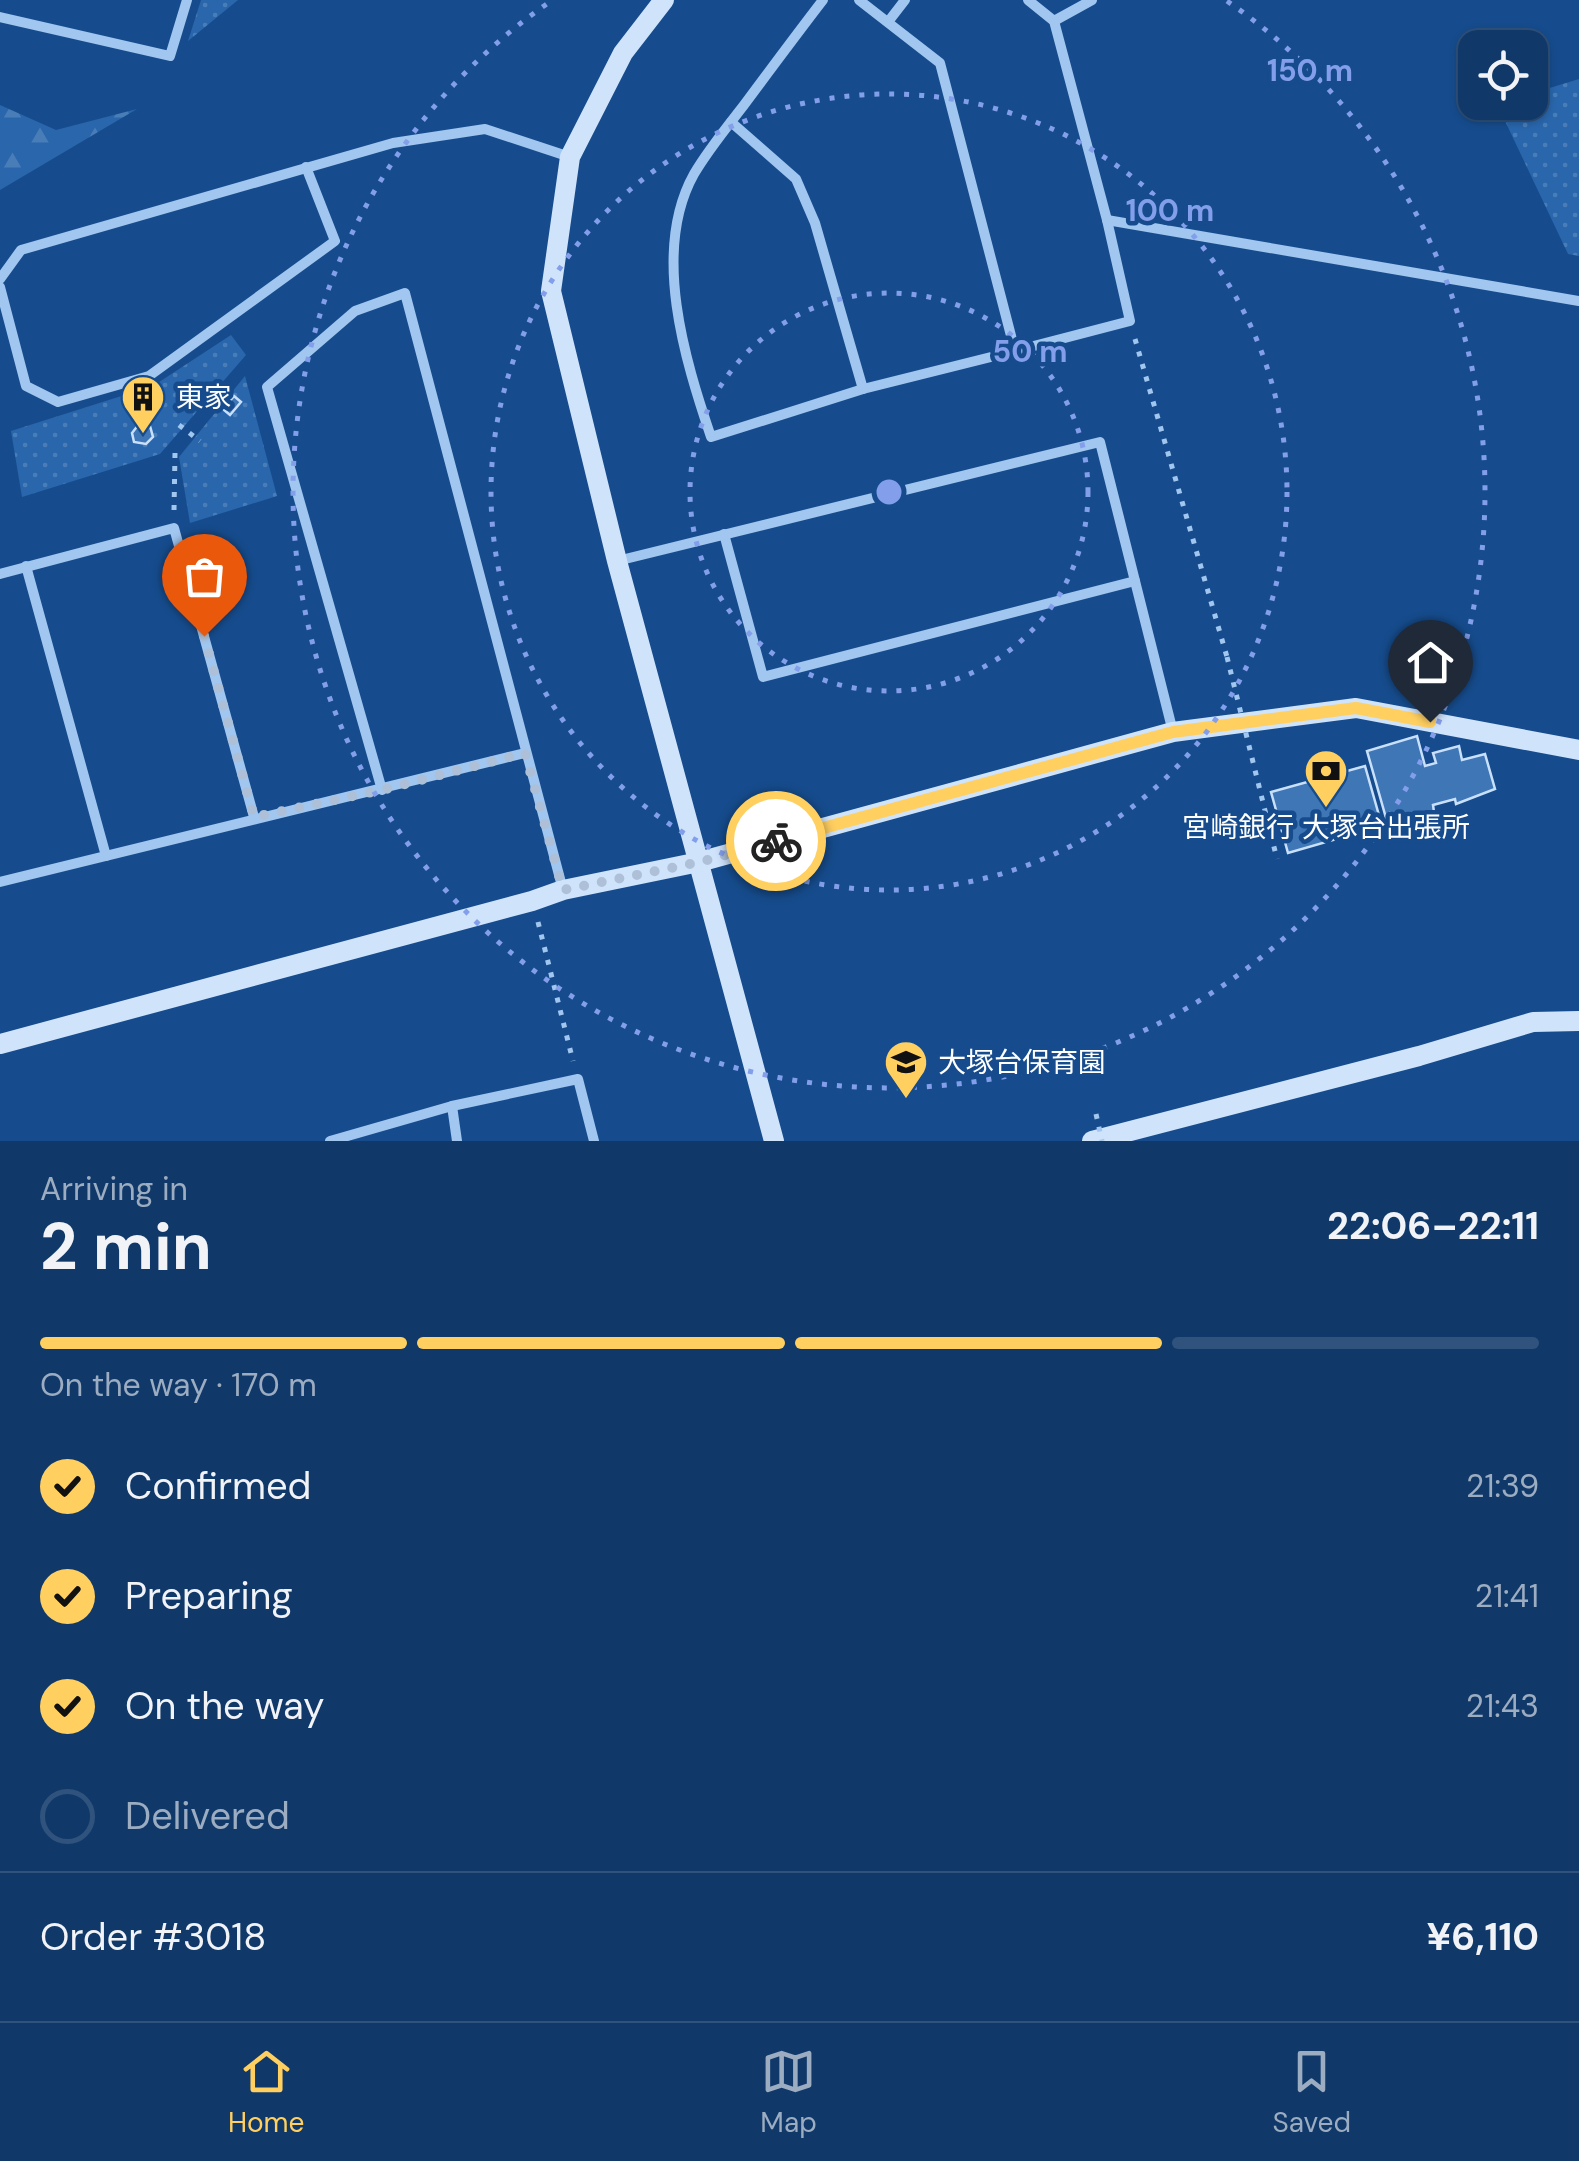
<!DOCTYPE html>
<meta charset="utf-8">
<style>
body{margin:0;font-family:"DM Sans","Noto Sans JP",sans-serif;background:#1e4472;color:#f1f3f6;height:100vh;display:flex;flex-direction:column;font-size:38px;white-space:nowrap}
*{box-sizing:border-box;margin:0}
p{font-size:32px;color:#9cacc1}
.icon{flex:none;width:55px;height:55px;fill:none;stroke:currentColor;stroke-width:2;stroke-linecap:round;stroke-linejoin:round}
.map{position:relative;height:1141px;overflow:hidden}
.panel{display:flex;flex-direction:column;background:#10396a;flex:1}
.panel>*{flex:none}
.controls{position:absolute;left:1458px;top:30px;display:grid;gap:20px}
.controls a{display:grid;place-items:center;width:90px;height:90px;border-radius:20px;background:#10396a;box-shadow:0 2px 8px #0004,0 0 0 2px #30537e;font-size:50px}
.pin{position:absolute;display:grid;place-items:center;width:85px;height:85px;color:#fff;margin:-102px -42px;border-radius:50% 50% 50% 0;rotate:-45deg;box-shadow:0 0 10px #0007}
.pin .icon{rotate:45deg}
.courier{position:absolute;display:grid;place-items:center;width:100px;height:100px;margin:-50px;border:8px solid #ffcf60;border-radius:50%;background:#fff;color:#222;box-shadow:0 2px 12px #0007}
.head em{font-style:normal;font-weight:700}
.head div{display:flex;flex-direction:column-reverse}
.head{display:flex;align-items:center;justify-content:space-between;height:170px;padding:0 40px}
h1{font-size:65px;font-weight:700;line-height:75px}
.bar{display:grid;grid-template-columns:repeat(4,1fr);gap:15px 10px;align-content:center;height:120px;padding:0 40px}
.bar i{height:12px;border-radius:8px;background:#30537e}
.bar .on{background:#ffcf60}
.bar p{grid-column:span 4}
.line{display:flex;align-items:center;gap:25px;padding:0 40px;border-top:2px solid #30537e}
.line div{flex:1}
ol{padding:0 40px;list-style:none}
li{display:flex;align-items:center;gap:30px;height:110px}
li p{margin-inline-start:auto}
li .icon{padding:10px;border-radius:50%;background:#ffcf60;color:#111;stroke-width:4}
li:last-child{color:#9cacc1}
li i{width:55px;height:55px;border:5px solid #30537e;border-radius:50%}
.dock{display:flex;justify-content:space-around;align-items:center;height:140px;border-top:2px solid #30537e;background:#10396a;font-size:28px;color:#9cacc1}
.dock a{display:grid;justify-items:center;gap:5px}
.dock .on{color:#ffcf60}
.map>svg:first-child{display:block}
.forest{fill:url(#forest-firs)}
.park{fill:url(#park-dots)}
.building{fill:#3f76b6;stroke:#c8e0fb;stroke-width:2.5}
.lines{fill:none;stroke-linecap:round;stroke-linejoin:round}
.path{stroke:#a1c6ef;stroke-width:5;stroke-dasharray:5 8;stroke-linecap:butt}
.street{stroke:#a1c6ef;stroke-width:10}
.secondary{stroke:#cfe3fb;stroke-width:20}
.path-bridge{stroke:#a1c6ef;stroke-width:5;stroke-dasharray:5 8;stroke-linecap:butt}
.done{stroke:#adc0d7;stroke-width:10;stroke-dasharray:0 18}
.route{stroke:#ffcf60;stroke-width:12}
.ring{fill:none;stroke:#839eea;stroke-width:5;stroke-dasharray:5 10}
.labels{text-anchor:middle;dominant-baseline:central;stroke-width:9;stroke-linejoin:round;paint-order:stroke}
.poi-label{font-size:28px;fill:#fff;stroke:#164c8d;text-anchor:start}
.centre{fill:#839eea;stroke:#164c8d;stroke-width:5}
.ring-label{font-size:30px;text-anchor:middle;font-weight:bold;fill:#839eea;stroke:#164c8d;stroke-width:9;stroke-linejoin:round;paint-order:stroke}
</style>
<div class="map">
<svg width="1579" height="1141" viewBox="0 0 1579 1141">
<defs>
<pattern id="forest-firs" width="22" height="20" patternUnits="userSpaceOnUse" patternTransform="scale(2.5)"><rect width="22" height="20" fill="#2966ac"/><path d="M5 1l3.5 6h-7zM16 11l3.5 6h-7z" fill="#497db8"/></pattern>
<pattern id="park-dots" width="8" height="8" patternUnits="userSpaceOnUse" patternTransform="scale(2.5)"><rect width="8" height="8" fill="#2966ac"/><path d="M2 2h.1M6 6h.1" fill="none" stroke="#497db8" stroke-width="1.8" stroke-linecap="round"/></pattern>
</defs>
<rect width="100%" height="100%" fill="#164c8d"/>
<!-- forest -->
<polygon class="forest" points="0,105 56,130 137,109 0,190"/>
<!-- park -->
<g class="park">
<polygon points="201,0 238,0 188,41"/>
<polygon points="1579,79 1579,256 1568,254 1497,104 1530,102 1530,94"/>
<polygon points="231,335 246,355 160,454 22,497 11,431 153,386"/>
<polygon points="245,376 277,496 190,523 179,457"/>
</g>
<!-- building -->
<g class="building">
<polygon points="234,396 241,402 230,415 223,409"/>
<polygon points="139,424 150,426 153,437 146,444 134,442 132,433"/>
<polygon points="1417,736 1425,766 1436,763 1433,753 1459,746 1462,760 1485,754 1495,789 1456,804 1455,799 1433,805 1434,812 1388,825 1367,751"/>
<polygon points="1365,766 1382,826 1288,853 1271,792"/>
</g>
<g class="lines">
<!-- path -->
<g class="path">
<polyline points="1135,339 1227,657"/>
<polyline points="179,425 200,441"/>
<polyline points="174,510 175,453"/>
<polyline points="538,922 573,1061"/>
</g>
<!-- street -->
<g class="street">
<path d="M 823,0 C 796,35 770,70 744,105 C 727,127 708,150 694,174 C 651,251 685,360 711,437 L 863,389 L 1015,351 L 940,63 L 859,0"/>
<polyline points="0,17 170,56 187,0"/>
<polyline points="1054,21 1092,0"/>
<polyline points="888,22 905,0"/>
<polyline points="731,122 796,179 815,223 863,389"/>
<polyline points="1107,220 1579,301"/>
<polyline points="0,279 21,250 393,143 485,129 570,157"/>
<polyline points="0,287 26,386 58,402 149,376 335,241 306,167"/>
<polyline points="1015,351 1130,321 1107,220 1054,21 1028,0"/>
<polyline points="724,534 763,677 1135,581"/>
<polyline points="617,561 1100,442 1173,732"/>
<polyline points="26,566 106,856"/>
<polyline points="0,574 174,528 254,817"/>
<polyline points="382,790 267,387 355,311 405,293 563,890"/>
<polyline points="0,882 525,753"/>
<polyline points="452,1106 457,1141"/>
<polyline points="330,1141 452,1106 578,1079 594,1141"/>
</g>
<!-- secondary -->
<g class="secondary">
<polyline points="664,0 623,53 570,157 551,291 617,561 774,1141"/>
<polyline points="0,1044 532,901 563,890 699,862 1173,732 1356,708 1579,750"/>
<polyline points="1092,1141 1419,1056 1533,1022 1579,1021"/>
</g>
<!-- path-bridge -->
<g class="path-bridge">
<polyline points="1227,657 1277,859"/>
<polyline points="1096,1114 1102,1141"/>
</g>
</g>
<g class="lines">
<!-- done -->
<polyline class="done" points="204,636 254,817 382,790 525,753 563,890 700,862 776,841"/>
<!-- route -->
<polyline class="route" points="776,841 1173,732 1356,708 1430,722"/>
</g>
<!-- distance rings -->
<g class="ring">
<circle cx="889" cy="492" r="199"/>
<circle cx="889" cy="492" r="398"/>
<path d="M1227 1A596 596 0 1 1 551 1"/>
</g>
<!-- icons -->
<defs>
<g id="building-pin" transform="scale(2.25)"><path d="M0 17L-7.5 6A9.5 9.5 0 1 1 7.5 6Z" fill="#ffcf60" stroke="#164c8d"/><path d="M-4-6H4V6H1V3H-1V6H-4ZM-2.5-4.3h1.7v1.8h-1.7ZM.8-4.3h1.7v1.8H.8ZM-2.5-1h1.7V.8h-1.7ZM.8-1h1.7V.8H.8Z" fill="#111"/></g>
<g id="bank-pin" transform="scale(2.25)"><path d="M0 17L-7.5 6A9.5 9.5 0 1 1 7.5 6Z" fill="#ffcf60" stroke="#164c8d"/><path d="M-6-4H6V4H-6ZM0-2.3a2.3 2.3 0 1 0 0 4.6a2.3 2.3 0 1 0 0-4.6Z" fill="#111"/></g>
<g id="school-pin" transform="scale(2.25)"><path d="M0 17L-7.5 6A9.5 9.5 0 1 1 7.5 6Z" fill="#ffcf60" stroke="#164c8d"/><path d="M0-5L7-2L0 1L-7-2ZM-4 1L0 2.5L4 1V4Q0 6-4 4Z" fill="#111"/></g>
</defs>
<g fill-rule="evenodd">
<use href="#building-pin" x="143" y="397"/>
<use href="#bank-pin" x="1326" y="771"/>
<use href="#school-pin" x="906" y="1062"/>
</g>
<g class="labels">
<!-- poi labels -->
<g class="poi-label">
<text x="176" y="397">東家</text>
<text x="1326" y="827" text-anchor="middle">宮崎銀行 大塚台出張所</text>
<text x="938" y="1062">大塚台保育園</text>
</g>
</g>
<circle cx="889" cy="492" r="15" class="centre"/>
<g class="ring-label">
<text x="1310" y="81">150 m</text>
<text x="1170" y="221">100 m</text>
<text x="1030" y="362">50 m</text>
</g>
</svg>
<div class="controls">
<a><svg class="icon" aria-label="locate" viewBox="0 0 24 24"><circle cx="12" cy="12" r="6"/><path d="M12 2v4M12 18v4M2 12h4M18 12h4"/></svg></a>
</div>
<div class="pin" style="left:204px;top:636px;background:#ea580c"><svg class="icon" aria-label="bag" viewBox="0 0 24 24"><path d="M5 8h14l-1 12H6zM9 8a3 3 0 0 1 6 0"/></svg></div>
<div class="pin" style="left:1430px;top:722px;background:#1f2937"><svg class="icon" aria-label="home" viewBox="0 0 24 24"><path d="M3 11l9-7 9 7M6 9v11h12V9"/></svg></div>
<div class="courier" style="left:776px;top:841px"><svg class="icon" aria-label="bike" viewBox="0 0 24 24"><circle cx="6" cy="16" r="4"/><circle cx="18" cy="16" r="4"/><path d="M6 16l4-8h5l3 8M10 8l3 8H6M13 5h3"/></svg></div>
</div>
<section class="panel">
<div class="head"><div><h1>2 min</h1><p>Arriving in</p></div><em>22:06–22:11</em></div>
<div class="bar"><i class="on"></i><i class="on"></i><i class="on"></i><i></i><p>On the way · 170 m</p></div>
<ol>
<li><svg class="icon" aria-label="check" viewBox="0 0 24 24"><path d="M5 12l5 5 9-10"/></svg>Confirmed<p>21:39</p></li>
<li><svg class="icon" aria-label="check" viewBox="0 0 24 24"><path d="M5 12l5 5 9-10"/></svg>Preparing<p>21:41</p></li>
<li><svg class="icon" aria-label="check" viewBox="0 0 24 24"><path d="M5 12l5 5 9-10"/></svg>On the way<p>21:43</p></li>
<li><i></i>Delivered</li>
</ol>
<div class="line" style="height:130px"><div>Order #3018</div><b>¥6,110</b></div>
</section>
<nav class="dock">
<a class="on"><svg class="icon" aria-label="home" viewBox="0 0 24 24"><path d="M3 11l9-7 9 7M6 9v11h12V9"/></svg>Home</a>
<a><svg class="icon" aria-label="map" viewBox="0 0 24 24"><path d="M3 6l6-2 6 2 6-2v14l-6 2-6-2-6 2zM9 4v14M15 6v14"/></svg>Map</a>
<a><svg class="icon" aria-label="saved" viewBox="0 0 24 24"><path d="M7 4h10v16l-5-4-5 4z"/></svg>Saved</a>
</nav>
